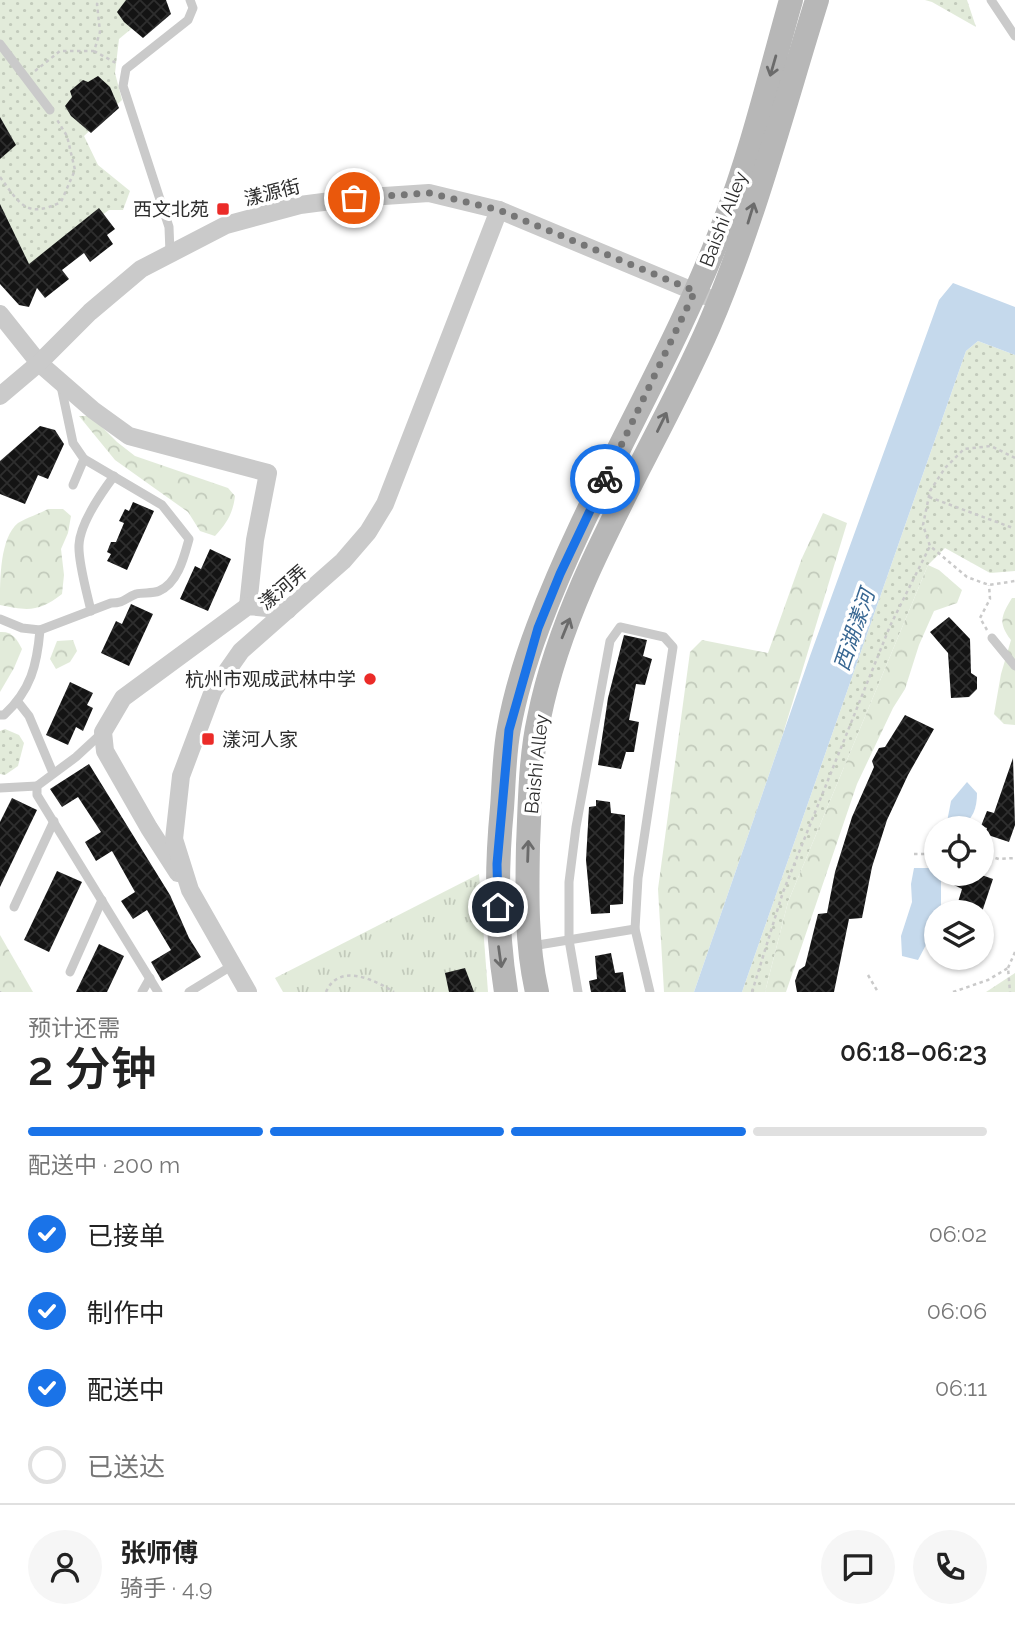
<!DOCTYPE html>
<html lang="zh">
<meta charset="utf-8">
<style>
body{margin:0;font-family:Raleway,"Noto Sans SC",sans-serif;background:#f6f6f6;color:#222;height:100vh;display:flex;flex-direction:column;font-size:26px;white-space:nowrap}
*{box-sizing:border-box;margin:0}
p{font-size:23px;color:#767676}
.icon{flex:none;width:38px;height:38px;fill:none;stroke:currentColor;stroke-width:2;stroke-linecap:round;stroke-linejoin:round}
.map{position:relative;height:992px;overflow:hidden}
.side{display:flex;flex-direction:column;background:#fff;flex:1}
.side>*{flex:none}
.controls{position:absolute;left:924px;top:816px;display:grid;gap:14px}
.controls a{display:grid;place-items:center;width:70px;height:70px;border-radius:50%;background:#fff;box-shadow:0 2px 5px #0004;font-size:35px}
.pin{position:absolute;display:grid;place-items:center;width:60px;height:60px;color:#fff;margin:-30px;border:4px solid #fff;border-radius:50%;box-shadow:0 2px 7px #0007}
.courier{position:absolute;display:grid;place-items:center;width:70px;height:70px;margin:-35px;border:5px solid #1a73e8;border-radius:50%;background:#fff;color:#222;box-shadow:0 2px 9px #0007}
.overview em{font-style:normal;font-weight:600}
.overview div{display:flex;flex-direction:column-reverse}
.overview{display:flex;align-items:center;justify-content:space-between;height:119px;padding:0 28px}
h1{font-size:46px;font-weight:600;line-height:52px}
.bar{display:grid;grid-template-columns:repeat(4,1fr);gap:10px 7px;align-content:center;height:84px;padding:0 28px}
.bar i{height:9px;border-radius:5px;background:#e0e0e0}
.bar .current{background:#1a73e8}
.bar p{grid-column:span 4}
.line{display:flex;align-items:center;gap:18px;padding:0 28px;border-top:2px solid #e0e0e0}
.line div{flex:1}
.round{display:grid;place-items:center;flex:none;width:74px;height:74px;border-radius:37px;background:#f6f6f6}
ol{padding:0 28px;list-style:none}
li{display:flex;align-items:center;gap:21px;height:77px}
li p{margin-inline-start:auto}
li .icon{padding:7px;border-radius:50%;background:#1a73e8;color:#fff;stroke-width:4}
li:last-child{color:#767676}
li i{width:38px;height:38px;border:4px solid #e0e0e0;border-radius:50%}
.map>svg:first-child{display:block}
.grass{fill:url(#grass-dots)}
.forest{fill:url(#forest-crowns)}
.park{fill:url(#park-tufts)}
.water{fill:#c5d9ec}
.building{fill:url(#building-cross-hatch)}
.lines{fill:none;stroke-linecap:round;stroke-linejoin:round}
.path{stroke:#cacaca;stroke-width:2.5;stroke-dasharray:3.5 3.5;stroke-linecap:butt}
.lane{stroke:#cacaca;stroke-width:9}
.street{stroke:#cacaca;stroke-width:18}
.secondary{stroke:#b7b7b7;stroke-width:24}
.oneway{stroke:#6b6b6b}
.done{stroke:#767676;stroke-width:7;stroke-dasharray:0 12.6}
.route{stroke:#1a73e8;stroke-width:9}
.poi-dot{fill:#eb2b28;stroke:#fff;stroke-width:2.5}
.labels{text-anchor:middle;dominant-baseline:central;stroke-width:7;stroke-linejoin:round;paint-order:stroke}
.street-label{font-size:19px;fill:#2d2d2d;stroke:#fff}
.poi-label{font-size:19px;fill:#2d2d2d;stroke:#fff;text-anchor:end}
.water-label{font-size:21px;font-style:italic;fill:#386792;stroke:#fff}
</style>
<div class="map">
<svg width="1015" height="992" viewBox="0 0 1015 992">
<defs>
<pattern id="grass-dots" width="8" height="8" patternUnits="userSpaceOnUse" patternTransform="scale(1.75)"><rect width="8" height="8" fill="#e2ebda"/><path d="M2 2h.1M6 6h.1" fill="none" stroke="#c2cabb" stroke-width="1.8" stroke-linecap="round"/></pattern>
<pattern id="forest-crowns" width="20" height="18" patternUnits="userSpaceOnUse" patternTransform="scale(1.75)"><rect width="20" height="18" fill="#e2ebda"/><path d="M2 6a3 3 0 1 1 6 0M12 15a3 3 0 1 1 6 0" fill="none" stroke="#c2cabb"/></pattern>
<pattern id="park-tufts" width="24" height="20" patternUnits="userSpaceOnUse" patternTransform="scale(1.75)"><rect width="24" height="20" fill="#e2ebda"/><path d="M3 7l-1-3M5 7V3M7 7l1-3M15 17l-1-3M17 17v-4M19 17l1-3" fill="none" stroke="#c2cabb"/></pattern>
<pattern id="building-cross-hatch" width="8" height="8" patternUnits="userSpaceOnUse" patternTransform="scale(1.75)"><rect width="8" height="8" fill="#141414"/><path d="M0 0l8 8M0 8l8-8" fill="none" stroke="#2e2e2e"/></pattern>
</defs>
<rect width="100%" height="100%" fill="#fff"/>
<!-- grass -->
<g class="grass">
<polygon points="0,0 166,0 119,39 115,73 122,100 84,136 98,165 130,191 123,210 109,210 24,273 0,223"/>
<polygon points="925,0 967,0 976,27 932,2"/>
<polygon points="978,341 1015,355 1015,571 990,573 945,548 928,565 788,902 765,992 742,992 966,351"/>
<polygon points="5,729 19,735 24,743 18,766 5,775 0,774 0,731"/>
</g>
<!-- forest -->
<g class="forest">
<path d="M 79,416 L 91,416 L 117,442 L 135,456 L 228,488 L 235,496 C 233,513 227,523 215,536 L 200,531 L 188,512 L 115,460 Z"/>
<path d="M 48,509 L 63,509 L 71,516 L 68,533 L 61,549 L 64,575 L 62,594 C 39,612 28,611 0,605 C 0,578 0,538 18,523 C 28,517 39,514 48,509 Z"/>
<polygon points="823,513 847,523 782,737 694,992 664,992 658,889 690,652 702,640 768,653 802,558"/>
<polygon points="928,565 939,570 962,590 957,603 934,611 919,645 905,689 893,708 857,784 786,992 765,992 788,902"/>
<path d="M 1012,598 L 1015,598 L 1015,725 L 1004,724 L 994,714 L 1001,674 L 1011,640 C 998,623 1001,616 1012,598 Z"/>
<path d="M 0,632 C 12,631 17,639 22,649 L 14,668 L 0,692 Z"/>
<polygon points="73,640 77,651 70,662 56,669 50,659 57,641"/>
<polygon points="0,935 33,992 0,992"/>
<polygon points="1015,973 1015,992 986,992"/>
</g>
<!-- park -->
<polygon class="park" points="479,874 488,992 283,992 275,978"/>
<!-- water -->
<g class="water">
<polygon points="953,283 1015,307 1015,355 978,341 966,351 742,992 694,992 810,656 939,300"/>
<path d="M 967,782 L 977,793 C 977,808 973,820 960,827 L 947,822 L 951,801 Z"/>
<polygon points="914,868 933,868 941,878 941,912 936,912 936,926 918,960 902,956 901,936 912,902 911,884"/>
</g>
<!-- building -->
<g class="building">
<polygon points="126,0 166,0 171,14 143,38 124,22 117,12"/>
<polygon points="98,76 110,87 119,108 91,133 71,116 65,106 72,97 70,91 83,80 88,82"/>
<polygon points="0,117 16,145 0,159"/>
<polygon points="0,204 29,264 99,208 115,229 107,235 113,244 90,262 84,253 62,270 69,279 45,298 37,288 29,307 19,305 0,284"/>
<polygon points="40,426 55,430 64,444 48,479 38,475 25,504 0,494 0,461"/>
<polygon points="133,502 154,511 127,570 107,561 111,554 107,552 111,542 116,542 124,523 119,521 125,509 129,511"/>
<polygon points="210,549 231,559 208,611 180,599 195,566 201,569"/>
<polygon points="131,604 153,614 129,666 101,653 116,621 122,624"/>
<polygon points="949,617 970,639 971,673 977,677 977,689 969,697 951,698 948,653 930,632"/>
<polygon points="624,635 647,640 643,656 652,659 645,685 636,684 629,720 639,722 634,752 626,752 621,769 598,765 608,698"/>
<polygon points="70,682 93,693 87,705 93,708 83,731 76,727 68,745 46,735"/>
<polygon points="905,715 934,729 908,775 887,820 872,867 862,918 849,919 834,992 797,992 795,981 799,970 805,966 818,914 827,913 835,872 852,817 874,767 872,761 879,748 885,747"/>
<polygon points="1013,758 1015,825 1009,842 985,834 987,828 981,826 987,811 994,813"/>
<polygon points="89,764 170,895 189,938 201,957 162,981 151,962 171,950 147,910 133,919 121,901 135,892 112,851 96,861 85,842 101,832 78,797 62,807 50,789"/>
<polygon points="12,798 37,810 0,887 0,822"/>
<polygon points="596,800 610,802 611,813 625,815 623,904 610,905 610,913 591,914 586,860 589,807 596,806"/>
<polygon points="57,871 82,882 49,952 24,940"/>
<polygon points="959,873 976,873 993,879 982,912 955,912 962,889 954,885"/>
<polygon points="99,944 124,956 107,992 76,992"/>
<polygon points="611,953 615,973 623,972 626,992 591,992 589,981 597,979 595,956"/>
<polygon points="465,968 474,992 449,992 445,973"/>
</g>
<g class="lines">
<!-- path -->
<g class="path">
<polyline points="94,51 116,63"/>
<polyline points="35,71 60,51 94,51 100,32 97,4 100,0"/>
<path d="M 0,177 C 20,204 26,219 61,202 L 75,170 L 67,136 L 56,118"/>
<polyline points="1015,458 991,446 964,449 945,468 930,491 923,525 930,546 967,577 989,585 1015,581"/>
<polyline points="929,497 1013,528"/>
<polyline points="987,630 980,618 990,599 989,585"/>
<polyline points="914,854 936,854"/>
<polyline points="982,854 999,859 1015,858"/>
<polyline points="1008,968 1015,952"/>
<polyline points="868,975 878,992"/>
<polyline points="0,991 0,992"/>
<path d="M 326,992 C 339,962 375,980 394,992"/>
<polyline points="752,992 783,892 890,626 930,546"/>
<polyline points="953,992 988,980 1008,968 1010,992"/>
</g>
<!-- lane -->
<g class="lane">
<polyline points="991,0 1015,36"/>
<polyline points="0,44 50,110"/>
<polyline points="170,253 169,227 123,86 126,69 188,20 193,8 190,0"/>
<polyline points="73,485 84,459"/>
<path d="M 91,611 C 87,593 78,562 79,545 C 80,524 102,492 114,476"/>
<path d="M 0,619 L 22,628 L 40,630 L 111,603 C 125,603 125,598 136,594 C 143,592 152,594 159,591 C 178,583 184,557 189,539 L 162,505 L 84,459 L 73,443 L 61,386"/>
<polyline points="992,638 1015,666"/>
<polyline points="18,702 29,716 53,773"/>
<path d="M 0,715 L 4,715 C 31,690 37,665 40,630"/>
<polyline points="102,733 76,757 37,786 37,795 158,992"/>
<polyline points="0,788 37,786"/>
<polyline points="14,907 54,821"/>
<polyline points="532,946 635,929"/>
<polyline points="70,972 102,900"/>
<polyline points="142,992 150,978"/>
<polyline points="189,992 233,965"/>
<polyline points="578,992 569,940 569,882 576,827 610,641 620,627 664,637 673,647 638,878 635,929 650,992"/>
</g>
<!-- street -->
<g class="street">
<polyline points="0,314 39,363 93,410 129,436 268,473 255,540 248,606"/>
<polyline points="0,396 39,363 90,312 141,269 226,225 300,205 354,198 429,193 499,210 705,296"/>
<polyline points="178,873 149,828 105,751 103,732 123,698 248,606 288,610"/>
<polyline points="248,992 190,890 174,839 181,776 213,691 241,651 343,561 368,532 385,504 499,210"/>
</g>
<!-- secondary -->
<g class="secondary">
<path d="M 506,992 C 496,930 496,870 502,808 C 504,782 504,754 509,728 C 515,694 526,659 538,627 C 590,488 672,361 724,223 C 752,151 770,74 791,0"/>
<path d="M 537,992 C 526,944 527,894 528,845 C 530,803 530,759 539,718 C 567,579 653,455 709,326 C 754,221 783,109 817,0"/>
</g>
</g>
<!-- one-way arrows -->
<defs><path id="oneway-shaft" d="M-6 0H5M1.5-3L5.5 0L1.5 3" fill="none" stroke-width="1.6" stroke-linecap="round" stroke-linejoin="round" transform="scale(1.75)"/></defs>
<g class="oneway">
<use href="#oneway-shaft" transform="translate(773 66) rotate(106)"/>
<use href="#oneway-shaft" transform="translate(751 213) rotate(-73)"/>
<use href="#oneway-shaft" transform="translate(662 422) rotate(-64)"/>
<use href="#oneway-shaft" transform="translate(566 628) rotate(-68)"/>
<use href="#oneway-shaft" transform="translate(528 851) rotate(-88)"/>
<use href="#oneway-shaft" transform="translate(500 957) rotate(82)"/>
</g>
<g class="lines">
<!-- done -->
<polyline class="done" points="354,198 429,193 499,210 695,291 605,479"/>
<!-- route -->
<polyline class="route" points="498,907 497,864 509,730 538,628 560,574 605,479"/>
</g>
<!-- markers -->
<g class="poi-dot">
<rect x="216" y="202" width="14" height="14" rx="3.5"/>
<circle cx="370" cy="679" r="7"/>
<rect x="201" y="732" width="14" height="14" rx="3.5"/>
</g>
<g class="labels">
<!-- street labels -->
<g class="street-label">
<text transform="translate(272 192) rotate(-14)">漾源街</text>
<text transform="translate(723 219) rotate(-69)">Baishi Alley</text>
<text transform="translate(283 587) rotate(-41)">漾河弄</text>
<text transform="translate(536 764) rotate(-84)">Baishi Alley</text>
</g>
<!-- poi labels -->
<g class="poi-label">
<text x="209" y="209">西文北苑</text>
<text x="356" y="679">杭州市观成武林中学</text>
<text x="222" y="739" text-anchor="start">漾河人家</text>
</g>
<!-- water labels -->
<g class="water-label">
<text transform="translate(854 630) rotate(-71)">西湖漾河</text>
</g>
</g>
</svg>
<div class="controls">
<a><svg class="icon" aria-label="locate" viewBox="0 0 24 24"><circle cx="12" cy="12" r="6"/><path d="M12 2v4M12 18v4M2 12h4M18 12h4"/></svg></a>
<a><svg class="icon" aria-label="layers" viewBox="0 0 24 24"><path d="M12 4l9 5-9 5-9-5zM3 14l9 5 9-5"/></svg></a>
</div>
<div class="pin" style="left:354px;top:198px;background:#ea580c"><svg class="icon" aria-label="bag" viewBox="0 0 24 24"><path d="M5 8h14l-1 12H6zM9 8a3 3 0 0 1 6 0"/></svg></div>
<div class="pin" style="left:498px;top:907px;background:#1f2937"><svg class="icon" aria-label="home" viewBox="0 0 24 24"><path d="M3 11l9-7 9 7M6 9v11h12V9"/></svg></div>
<div class="courier" style="left:605px;top:479px"><svg class="icon" aria-label="bike" viewBox="0 0 24 24"><circle cx="6" cy="16" r="4"/><circle cx="18" cy="16" r="4"/><path d="M6 16l4-8h5l3 8M10 8l3 8H6M13 5h3"/></svg></div>
</div>
<section class="side">
<div class="overview"><div><h1>2 分钟</h1><p>预计还需</p></div><em>06:18–06:23</em></div>
<div class="bar"><i class="current"></i><i class="current"></i><i class="current"></i><i></i><p>配送中 · 200 m</p></div>
<ol>
<li><svg class="icon" aria-label="check" viewBox="0 0 24 24"><path d="M5 12l5 5 9-10"/></svg>已接单<p>06:02</p></li>
<li><svg class="icon" aria-label="check" viewBox="0 0 24 24"><path d="M5 12l5 5 9-10"/></svg>制作中<p>06:06</p></li>
<li><svg class="icon" aria-label="check" viewBox="0 0 24 24"><path d="M5 12l5 5 9-10"/></svg>配送中<p>06:11</p></li>
<li><i></i>已送达</li>
</ol>
<div class="line" style="height:126px"><a class="round"><svg class="icon" aria-label="person" viewBox="0 0 24 24"><circle cx="12" cy="8" r="4"/><path d="M4 21q1-7 8-7t8 7"/></svg></a><div><b>张师傅</b><p>骑手 · 4.9</p></div><a class="round"><svg class="icon" aria-label="chat" viewBox="0 0 24 24"><path d="M4 5h16v11H9l-5 4z"/></svg></a><a class="round"><svg class="icon" aria-label="phone" viewBox="0 0 24 24"><path d="M5 4h4l2 5-3 2q2 4 5 5l2-3 5 2v4C11 20 4 13 5 4z"/></svg></a></div>
</section>
